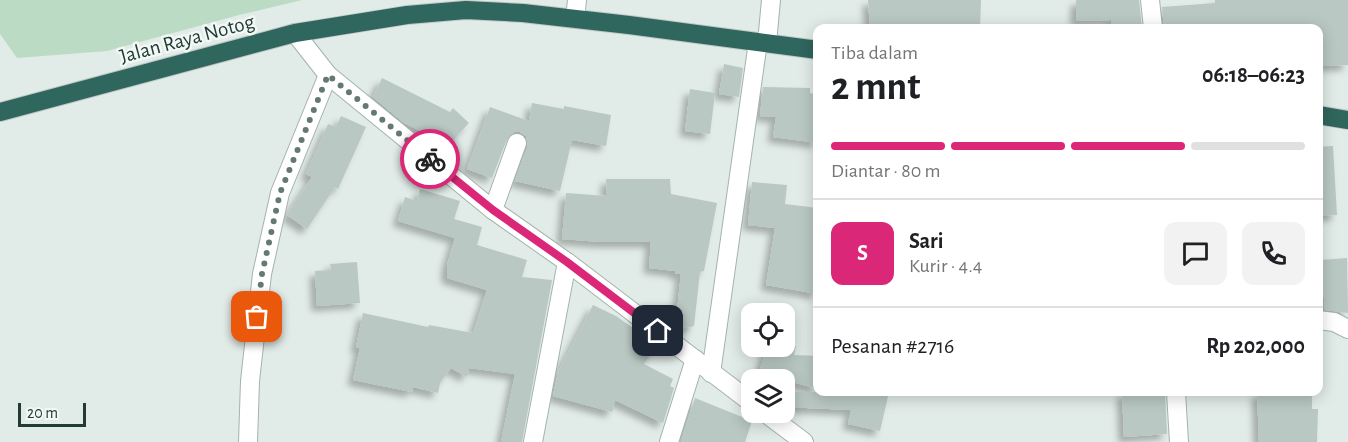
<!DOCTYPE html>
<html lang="id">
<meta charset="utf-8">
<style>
body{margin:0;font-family:"Alegreya Sans",sans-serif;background:#f2f2f2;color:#202124;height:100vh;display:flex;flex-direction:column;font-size:22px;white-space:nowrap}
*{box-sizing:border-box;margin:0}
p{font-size:20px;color:#757577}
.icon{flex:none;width:33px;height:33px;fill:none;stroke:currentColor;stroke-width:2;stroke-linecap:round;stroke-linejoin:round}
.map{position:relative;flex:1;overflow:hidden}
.details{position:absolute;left:813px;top:24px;width:510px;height:372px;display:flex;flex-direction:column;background:#fff;border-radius:12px;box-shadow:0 3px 15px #0003}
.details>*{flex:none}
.tools{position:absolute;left:741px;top:303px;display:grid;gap:12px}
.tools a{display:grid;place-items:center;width:54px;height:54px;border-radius:12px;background:#fff;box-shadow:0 3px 15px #0003;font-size:30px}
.scale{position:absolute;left:18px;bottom:15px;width:68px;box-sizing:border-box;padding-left:6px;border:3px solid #223b35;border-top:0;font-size:16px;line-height:21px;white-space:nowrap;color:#223b35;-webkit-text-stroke:4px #f1f8f5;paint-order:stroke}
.pin{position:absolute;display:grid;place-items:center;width:51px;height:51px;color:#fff;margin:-26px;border-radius:12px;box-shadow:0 3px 9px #0006}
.courier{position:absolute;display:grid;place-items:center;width:60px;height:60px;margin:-30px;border:4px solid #db2777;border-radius:50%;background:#fff;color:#222;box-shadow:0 2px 8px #0007}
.summary em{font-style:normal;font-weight:700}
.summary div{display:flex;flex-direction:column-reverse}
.summary{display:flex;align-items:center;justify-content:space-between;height:102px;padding:0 18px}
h1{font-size:39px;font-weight:700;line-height:45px}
.bar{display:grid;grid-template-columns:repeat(4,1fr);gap:9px 6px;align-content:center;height:72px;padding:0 18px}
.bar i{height:8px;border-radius:4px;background:#e0e0e0}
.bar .on{background:#db2777}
.bar p{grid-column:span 4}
.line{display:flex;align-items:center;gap:15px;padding:0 18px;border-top:2px solid #e0e0e0}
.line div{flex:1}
.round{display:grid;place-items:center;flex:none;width:63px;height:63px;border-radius:12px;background:#f2f2f2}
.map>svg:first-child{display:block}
.green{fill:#bbdbc5}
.building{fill:#b9c8c3;filter:url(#shadow)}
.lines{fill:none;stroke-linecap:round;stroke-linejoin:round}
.street-casing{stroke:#a4b3ae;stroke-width:20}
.highway-casing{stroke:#c1c8c6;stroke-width:20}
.street{stroke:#fff;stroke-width:18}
.highway{stroke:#2f665d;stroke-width:18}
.done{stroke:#657973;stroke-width:6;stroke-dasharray:0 10.8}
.route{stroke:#db2777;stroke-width:8}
.labels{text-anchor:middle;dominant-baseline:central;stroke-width:5;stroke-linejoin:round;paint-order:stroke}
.street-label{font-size:21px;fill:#223b35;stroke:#f1f8f5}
</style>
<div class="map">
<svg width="1348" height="442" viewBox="0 0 1348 442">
<defs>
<filter id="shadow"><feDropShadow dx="-5.5" dy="5.5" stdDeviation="3" flood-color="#0004"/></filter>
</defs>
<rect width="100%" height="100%" fill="#e1ebe7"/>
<!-- green -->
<polygon class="green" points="0,0 302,0 239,15 107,51 17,58 0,34"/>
<!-- building -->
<g class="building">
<polygon points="868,0 981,0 980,28 870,28"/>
<polygon points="1076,0 1139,0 1142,28 1111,28 1111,20 1076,21"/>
<polygon points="1215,0 1348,0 1348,65 1318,66 1318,28 1164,28 1162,7 1215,3"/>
<polygon points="724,64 743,68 739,97 719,94"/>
<polygon points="382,78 450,112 453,108 469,123 441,153 425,139 429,135 404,123 373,97"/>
<polygon points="763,87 810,88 810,93 818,95 818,143 773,137 776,117 760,116"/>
<polygon points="690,89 715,93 710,134 685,131"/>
<polygon points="532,103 564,109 564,106 611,115 606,146 572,140 560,191 515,181 528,146 526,136 520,132 514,132 507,139 492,178 467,169 490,107 529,121"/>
<polygon points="341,116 366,127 338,189 335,187 307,229 287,215 312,177 306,174 328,124 336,127"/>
<polygon points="1333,146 1337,215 1318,216 1318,147"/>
<polygon points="606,179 670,179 671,194 717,203 704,271 700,272 694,326 675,330 681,273 675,274 675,271 649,268 651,242 601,242 562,239 566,193 607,196"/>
<polygon points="752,182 787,185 785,204 818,208 818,294 766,285 775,228 748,225"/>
<polygon points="420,189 460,201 454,219 482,227 477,245 527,260 522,277 552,280 522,442 501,442 515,374 469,368 467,377 451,368 440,383 438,393 413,387 412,392 353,380 360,348 356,347 363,313 428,327 429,325 473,333 487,290 447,278 447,265 455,238 398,221 405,197 417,201"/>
<polygon points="1347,258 1348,313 1325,310 1321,260"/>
<polygon points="357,262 360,303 317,306 315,271 331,270 330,264"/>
<polygon points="593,305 616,316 657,345 644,364 673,379 670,386 674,388 663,423 615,400 612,412 553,396 558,372"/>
<polygon points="767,346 796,346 794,355 818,356 818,389 759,373"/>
<polygon points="784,392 889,392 880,431 848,424 851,410 784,407"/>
<polygon points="1122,392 1165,392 1167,434 1124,437"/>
<polygon points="1257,392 1312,392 1312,409 1318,409 1317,442 1259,442"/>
<polygon points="695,398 752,421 745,442 681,442"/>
</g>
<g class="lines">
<!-- street casing -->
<g class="street-casing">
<g id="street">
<polyline points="1150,0 1153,28"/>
<polyline points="575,19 577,0"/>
<polyline points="295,33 328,75 493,210 567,262 752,403"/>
<polyline points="767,43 771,0"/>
<polyline points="493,210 517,143"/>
<polyline points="1318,320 1334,322 1348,329"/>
<polyline points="711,373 758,42"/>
<polyline points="1176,392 1179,442"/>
<polyline points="764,412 804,442"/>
<polyline points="248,442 250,381 262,274 280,193 328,75"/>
<polyline points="533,442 567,262"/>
<polyline points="669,442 695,359"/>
</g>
</g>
<!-- highway casing -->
<g class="highway-casing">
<g id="highway">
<polyline points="0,112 295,33 407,15 466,10 523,13 629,25 818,50"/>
<polyline points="1318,115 1348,120"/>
</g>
</g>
<!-- street -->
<use href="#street" class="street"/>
<!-- highway -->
<use href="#highway" class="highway"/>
</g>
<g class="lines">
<!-- done -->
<polyline class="done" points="257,317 262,274 280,193 328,75 430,159"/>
<!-- route -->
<polyline class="route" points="430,159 493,210 567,262 658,331"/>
</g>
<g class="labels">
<!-- street labels -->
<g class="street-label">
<text transform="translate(187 39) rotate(-15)">Jalan Raya Notog</text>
</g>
</g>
</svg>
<div class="tools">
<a><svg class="icon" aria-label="locate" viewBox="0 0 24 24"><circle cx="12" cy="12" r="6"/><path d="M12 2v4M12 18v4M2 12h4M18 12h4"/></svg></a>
<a><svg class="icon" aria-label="layers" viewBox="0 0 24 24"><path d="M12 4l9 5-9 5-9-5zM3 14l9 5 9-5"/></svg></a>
</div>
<div class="scale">20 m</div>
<div class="pin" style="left:257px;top:317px;background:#ea580c"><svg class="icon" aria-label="bag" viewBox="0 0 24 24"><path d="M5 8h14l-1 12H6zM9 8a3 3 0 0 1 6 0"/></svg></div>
<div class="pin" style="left:658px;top:331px;background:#1f2937"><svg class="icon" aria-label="home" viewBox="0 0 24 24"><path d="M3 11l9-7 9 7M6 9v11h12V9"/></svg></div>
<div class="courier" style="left:430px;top:159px"><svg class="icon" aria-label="bike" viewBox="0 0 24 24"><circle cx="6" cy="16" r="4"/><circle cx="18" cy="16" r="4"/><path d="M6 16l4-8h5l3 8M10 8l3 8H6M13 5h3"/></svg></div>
<section class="details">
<div class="summary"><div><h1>2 mnt</h1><p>Tiba dalam</p></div><em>06:18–06:23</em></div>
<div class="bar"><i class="on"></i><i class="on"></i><i class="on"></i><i></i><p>Diantar · 80 m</p></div>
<div class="line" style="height:108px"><b class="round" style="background:#db2777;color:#fff">S</b><div><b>Sari</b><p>Kurir · 4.4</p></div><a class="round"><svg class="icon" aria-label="chat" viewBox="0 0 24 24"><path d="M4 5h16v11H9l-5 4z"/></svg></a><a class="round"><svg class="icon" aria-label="phone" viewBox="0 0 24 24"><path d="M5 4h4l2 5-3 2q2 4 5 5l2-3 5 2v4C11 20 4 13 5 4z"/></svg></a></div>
<div class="line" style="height:78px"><div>Pesanan #2716</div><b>Rp 202,000</b></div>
</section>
</div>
